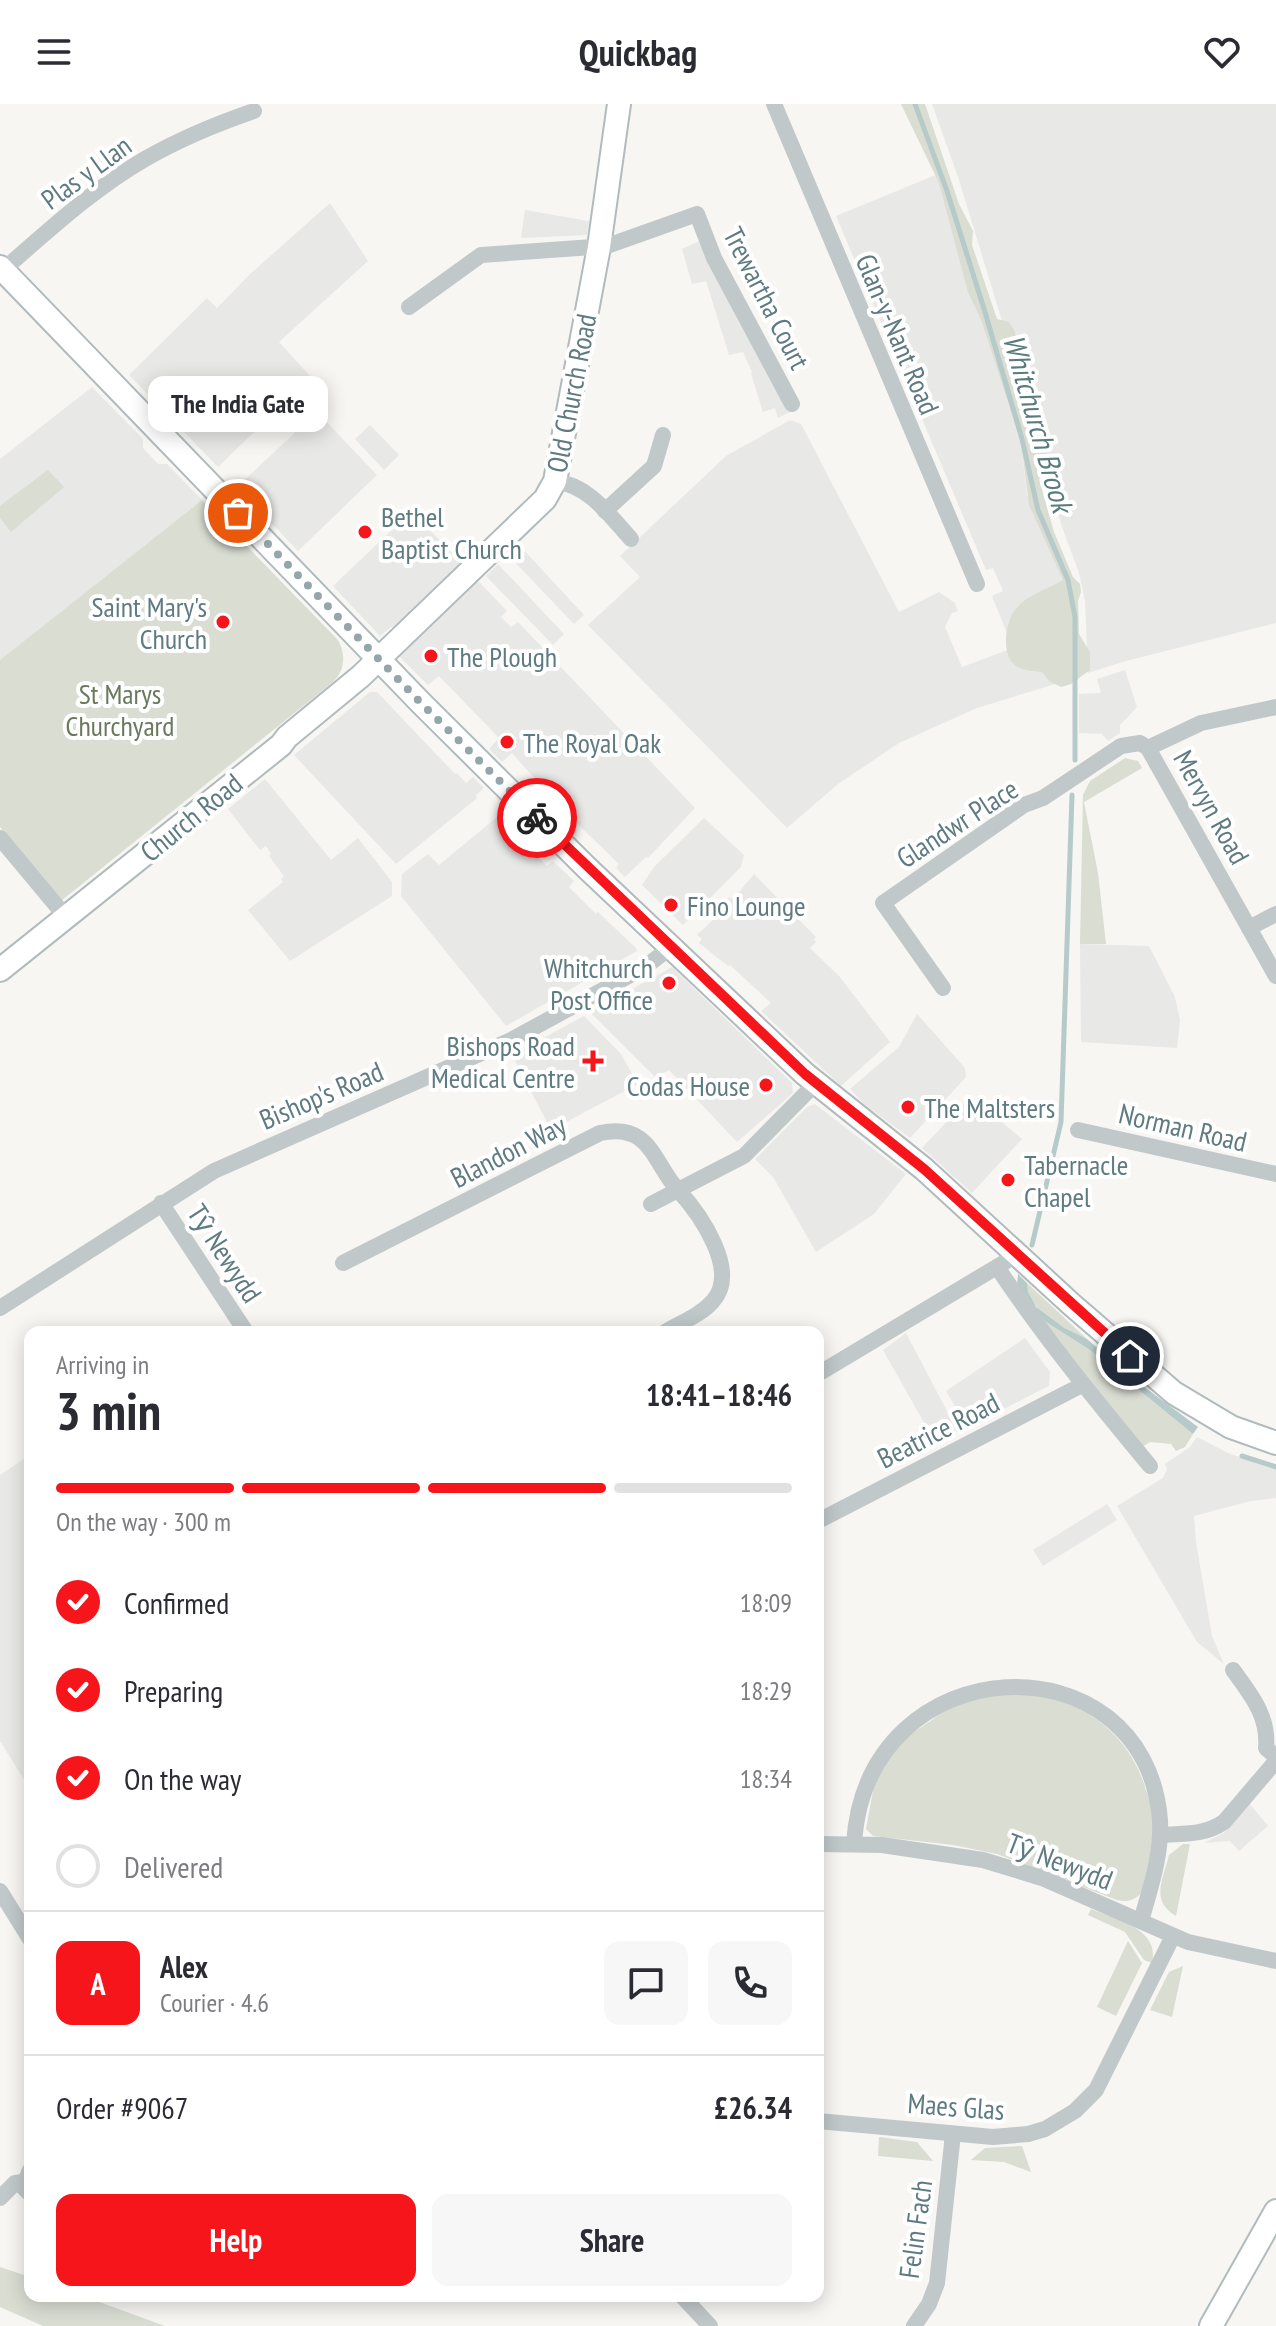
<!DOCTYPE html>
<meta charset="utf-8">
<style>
body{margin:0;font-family:"PT Sans Narrow",sans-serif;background:#f7f7f7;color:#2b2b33;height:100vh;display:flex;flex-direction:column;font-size:30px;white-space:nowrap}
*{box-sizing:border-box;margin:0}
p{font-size:26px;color:#7c7c81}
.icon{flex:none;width:44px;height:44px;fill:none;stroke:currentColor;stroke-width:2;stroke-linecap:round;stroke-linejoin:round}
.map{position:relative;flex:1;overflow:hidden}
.drawer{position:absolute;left:24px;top:1222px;width:800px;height:976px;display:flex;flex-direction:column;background:#fff;border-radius:16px;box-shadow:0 4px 20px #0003}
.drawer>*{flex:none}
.pin{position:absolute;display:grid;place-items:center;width:68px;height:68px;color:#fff;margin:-34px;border:4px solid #fff;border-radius:50%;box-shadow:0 2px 8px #0007}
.courier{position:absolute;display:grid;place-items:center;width:80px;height:80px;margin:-40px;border:6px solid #f6151b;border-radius:50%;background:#fff;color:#222;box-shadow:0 2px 10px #0007}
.bubble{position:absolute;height:56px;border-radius:16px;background:#fff;box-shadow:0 4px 20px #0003;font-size:26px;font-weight:700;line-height:56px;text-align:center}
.summary em{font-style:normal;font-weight:700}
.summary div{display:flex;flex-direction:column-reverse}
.summary{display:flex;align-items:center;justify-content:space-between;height:136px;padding:0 32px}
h1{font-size:52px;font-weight:700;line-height:60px}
.bar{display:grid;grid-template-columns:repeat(4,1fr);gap:12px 8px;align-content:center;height:96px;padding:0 32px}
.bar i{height:10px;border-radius:6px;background:#e1e1e2}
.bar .on{background:#f6151b}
.bar p{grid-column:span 4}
.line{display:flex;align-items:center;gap:20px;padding:0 32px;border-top:2px solid #e1e1e2}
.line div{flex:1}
.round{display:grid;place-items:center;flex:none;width:84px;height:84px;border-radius:16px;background:#f7f7f7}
ol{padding:0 32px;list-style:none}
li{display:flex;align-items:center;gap:24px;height:88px}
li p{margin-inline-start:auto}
li .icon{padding:8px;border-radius:50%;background:#f6151b;color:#fff;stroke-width:4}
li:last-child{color:#7c7c81}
li i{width:44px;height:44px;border:4px solid #e1e1e2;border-radius:50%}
.primary-button{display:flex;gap:16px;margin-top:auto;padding:16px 32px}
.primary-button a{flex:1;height:92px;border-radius:16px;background:#f6151b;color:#fff;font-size:32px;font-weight:700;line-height:92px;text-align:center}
.primary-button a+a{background:#f7f7f7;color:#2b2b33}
header{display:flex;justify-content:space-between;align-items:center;height:104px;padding:0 32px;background:#fff;font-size:36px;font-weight:700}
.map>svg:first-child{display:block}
.built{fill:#e8e8e7}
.green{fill:#d9ddd2}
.water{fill:#b5cac9}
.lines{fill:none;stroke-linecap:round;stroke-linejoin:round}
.stream{stroke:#b5cac9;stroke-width:5}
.secondary-casing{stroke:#b1bbbd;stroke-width:26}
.street{stroke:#c1c8ca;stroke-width:16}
.secondary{stroke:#fff;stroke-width:22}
.done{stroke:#94a6aa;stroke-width:8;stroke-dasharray:0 14.4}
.route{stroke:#f6151b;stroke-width:10}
.poi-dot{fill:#f6151b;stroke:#fff;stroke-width:3}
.labels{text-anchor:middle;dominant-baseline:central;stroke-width:8;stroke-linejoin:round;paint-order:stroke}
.street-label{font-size:28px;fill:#5f7b82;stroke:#fff}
.poi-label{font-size:28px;fill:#5f7b82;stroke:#fff;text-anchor:start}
.park-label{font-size:28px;fill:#6a795e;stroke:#fff}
.water-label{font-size:30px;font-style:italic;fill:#5a7c7d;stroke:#fff}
</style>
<header><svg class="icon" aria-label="menu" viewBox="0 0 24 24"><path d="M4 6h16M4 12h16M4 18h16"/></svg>Quickbag<svg class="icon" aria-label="heart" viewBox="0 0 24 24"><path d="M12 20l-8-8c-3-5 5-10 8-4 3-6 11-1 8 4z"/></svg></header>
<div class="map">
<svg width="1276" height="2222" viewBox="0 0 1276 2222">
<rect width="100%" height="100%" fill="#f7f6f3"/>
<!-- built -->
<g class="built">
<polygon points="932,0 1276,0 1276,519 1126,557 1088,569 1085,497 1079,469 1061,420 1041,345 959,76"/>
<polygon points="938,70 1021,338 1027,391 1063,476 1072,575 977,604 899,639 838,680 787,724 588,521 640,473 620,452 726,352 790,316 801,320 899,508 939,488 955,499 958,507 952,509 945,523 962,563 1013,544 992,492 1003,487 993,464 986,466 836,112"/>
<polygon points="330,99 368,157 279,238 311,273 218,363 129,271 207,194 217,204 250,170"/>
<polygon points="525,106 589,117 587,131 521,134"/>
<polygon points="700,137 707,155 790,308 778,314 775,304 763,308 751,270 752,268 743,248 729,251 706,177 692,180 682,145"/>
<polygon points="92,283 143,335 143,344 158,360 167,360 202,396 0,556 0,355"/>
<polygon points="317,308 377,371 298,447 237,383"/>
<polygon points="370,321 399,351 384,366 355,335"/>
<polygon points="412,407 462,460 397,522 391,523 380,532 333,482"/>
<polygon points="519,441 584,511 574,520 508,451"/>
<polygon points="498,460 564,530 553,541 486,472"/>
<polygon points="478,477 507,507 501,513 511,523 518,518 695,704 648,754 646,753 625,773 616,764 619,760 561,704 512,649 502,658 489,645 499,634 439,572 428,581 399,552"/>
<polygon points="1125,566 1137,603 1120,621 1120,629 1108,637 1102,630 1079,629 1079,590 1101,589 1097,575"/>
<polygon points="370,588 377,588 455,670 457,669 466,679 473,673 484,684 476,691 477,694 396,760 294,651"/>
<polygon points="265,675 331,756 358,734 392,778 392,792 290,857 248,806 283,778 281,775 284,772 269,752 271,750 266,742 260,746 228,705"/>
<polygon points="497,713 547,762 553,757 574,777 569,783 596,810 598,808 636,844 637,847 506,922 401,792 402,770 428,750 439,761"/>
<polygon points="704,714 744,751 741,763 683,821 642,781 654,763"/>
<polygon points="754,770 816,833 814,835 816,838 810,844 839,872 890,938 841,982 761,907 771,899 730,861 728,862 699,839 702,835 697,831 717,812 713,808 729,793 733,795"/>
<polygon points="1080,840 1149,842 1175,893 1180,916 1177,944 1081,938"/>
<polygon points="672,863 792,979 793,989 737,1038 669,966 655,973 590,908"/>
<polygon points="917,910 965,964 966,973 910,1034 864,1000 850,985 899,943"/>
<polygon points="584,912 621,950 638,980 551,1026 512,951"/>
<polygon points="970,993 996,1016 998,1015 1022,1035 972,1089 922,1044"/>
<polygon points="815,1000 906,1070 874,1110 816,1148 773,1073 755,1055 807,1003"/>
<polygon points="906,1229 958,1328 936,1340 883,1246"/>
<polygon points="1025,1234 1050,1268 1049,1282 972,1321 966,1321 946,1287"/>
<polygon points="1197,1333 1228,1349 1276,1366 1276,1394 1251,1397 1194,1412 1196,1438 1212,1532 1224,1560 1197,1538 1117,1402 1163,1374 1167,1365 1165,1360 1190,1343"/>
<polygon points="30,1351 30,1685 0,1637 0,1371"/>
<polygon points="1107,1400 1117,1416 1043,1462 1033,1446"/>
<polygon points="1249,1699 1268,1722 1239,1747 1230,1737 1204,1739 1225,1728"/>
</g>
<!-- green -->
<g class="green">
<path d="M 901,0 L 925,0 L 959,100 L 973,127 L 972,141 L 997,215 L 1009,218 L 1015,228 L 1016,236 L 1007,245 L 1024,305 L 1035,311 L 1046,331 L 1043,341 C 1051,357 1052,361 1039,375 L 1054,428 L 1073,473 L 1080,480 L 1081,488 L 1078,497 L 1079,530 L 1090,548 L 1090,566 L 1071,580 L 1061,583 L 1049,577 L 1042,568 C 1035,567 1024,567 1018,563 C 1000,554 1005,519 1015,506 C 1026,491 1048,485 1063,476 L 1029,401 L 1021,338 L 982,218 L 968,188 L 939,79 Z"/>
<polygon points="48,366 64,383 11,428 0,414 0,402"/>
<path d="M 202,396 L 338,536 C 346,551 345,566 333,578 L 61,797 L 0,723 L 0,556 Z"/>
<polygon points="1125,654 1138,657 1142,664 1084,698 1098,769 1106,840 1080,840 1083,691 1090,677"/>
<path d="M 1027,1179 L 1087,1235 C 1065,1229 1025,1204 1027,1179 Z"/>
<polygon points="1043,1216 1090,1246 1193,1330 1185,1343 1176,1347 1171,1340 1150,1338 1142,1343"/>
<path d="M 999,1588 C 1013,1589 1028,1589 1042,1592 C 1093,1602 1132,1637 1146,1686 C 1149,1694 1152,1702 1153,1710 C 1154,1738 1148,1763 1141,1789 C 1134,1797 1127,1798 1117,1796 L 997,1750 L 953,1741 L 873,1732 L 866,1725 L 875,1676 L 901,1637 L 955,1600 Z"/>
<path d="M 1183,1740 L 1190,1740 L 1176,1812 C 1150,1797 1163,1775 1169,1751 Z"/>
<path d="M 1091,1805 C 1115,1815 1161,1825 1152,1859 L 1144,1856 L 1125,1828 L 1088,1811 Z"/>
<polygon points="1128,1837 1142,1859 1116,1912 1097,1903"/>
<polygon points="1183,1862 1172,1913 1150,1906 1169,1868"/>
<polygon points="879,2033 917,2038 933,2057 878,2052"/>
<polygon points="1022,2042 1031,2068 1004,2058 971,2056 985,2044"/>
<polygon points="0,2163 30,2173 30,2192 83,2192 165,2222 43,2222 0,2203"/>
</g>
<!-- water -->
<polygon class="water" points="1018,1170 1027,1179 1028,1188 1036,1203 1064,1224 1087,1235 1127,1270 1198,1323 1193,1330 1090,1246 1043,1216 1017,1182"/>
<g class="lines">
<!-- stream -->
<g class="stream">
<polyline points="915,0 947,87 985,208 1022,335 1038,406 1068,476 1075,513 1075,656"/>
<polyline points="1032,1141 1061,1018 1072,691"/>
<polyline points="1242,1352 1276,1363"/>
</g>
<!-- secondary casing -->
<g class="secondary-casing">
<g id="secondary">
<polyline points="0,163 421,599 587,764 805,970 924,1065 1071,1200 1174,1289 1231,1323 1276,1339"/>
<polyline points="0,866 281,641 287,633 361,572 545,395 555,377 599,143 619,0"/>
<polyline points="1211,2222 1276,2107"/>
</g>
</g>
<!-- street -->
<g class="street">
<polyline points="774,0 977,480"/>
<path d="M 3,166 C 48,127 93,85 145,55 C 180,35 216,20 254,7"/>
<polyline points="409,203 481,151 607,142 697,110 714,154 792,300"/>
<path d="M 555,377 C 590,382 608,410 631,435"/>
<polyline points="605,407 654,362 663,331"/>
<polyline points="1148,644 1276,872"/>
<polyline points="1148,644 1201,619 1276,603"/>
<polyline points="0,734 66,813"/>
<polyline points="1249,824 1276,810"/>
<polyline points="943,884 883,799 1024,701 1043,694 1121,642 1140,639 1148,644"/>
<polyline points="1078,1026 1276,1070"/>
<polyline points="161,1099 246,1228"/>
<path d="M 343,1159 L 600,1029 C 651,1018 653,1059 678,1086 L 651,1100"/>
<path d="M 997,1163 C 1044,1233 1096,1297 1150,1362"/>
<polyline points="0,1204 214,1067 511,936 645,863 671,843"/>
<path d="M 665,1228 C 680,1219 701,1211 713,1197 C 740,1167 700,1110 678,1086 L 744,1052 L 816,979"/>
<polyline points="818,1270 1005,1158"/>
<polyline points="818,1417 1082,1281"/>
<path d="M 1233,1566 C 1251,1591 1269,1612 1266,1644 L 1276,1653"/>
<path d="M 1160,1731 C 1184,1729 1203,1732 1224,1718 L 1276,1657"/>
<polyline points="818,1740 882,1741 983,1756 1042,1774 1188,1838 1276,1857"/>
<path d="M 854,1740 C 866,1540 1145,1530 1160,1716 C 1162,1750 1150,1785 1141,1817"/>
<polyline points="0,1787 30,1835"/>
<polyline points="818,2017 993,2033 1028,2030 1045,2025 1075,2007 1096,1986 1173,1832"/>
<polyline points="30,2066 23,2083 30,2090"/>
<polyline points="0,2094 15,2079 24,2078"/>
<polyline points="682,2192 710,2222"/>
<polyline points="914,2222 929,2200 937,2179 953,2030"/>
</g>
<!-- secondary -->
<use href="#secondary" class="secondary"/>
</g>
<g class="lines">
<!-- done -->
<polyline class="done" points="238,409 421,599 537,714"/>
<!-- route -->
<polyline class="route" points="537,714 805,970 924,1065 1130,1252"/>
</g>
<!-- markers -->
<g class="poi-dot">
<circle cx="365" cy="428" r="8"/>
<circle cx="223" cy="518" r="8"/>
<circle cx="431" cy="552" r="8"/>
<circle cx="507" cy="638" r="8"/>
<circle cx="671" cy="801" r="8"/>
<circle cx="669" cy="879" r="8"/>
<path d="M589 945h8v8h8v8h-8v8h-8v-8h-8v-8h8z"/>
<circle cx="766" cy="981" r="8"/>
<circle cx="908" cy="1003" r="8"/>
<circle cx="1008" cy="1076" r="8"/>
</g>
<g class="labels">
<!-- street labels -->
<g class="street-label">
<text transform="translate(86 68) rotate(-36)">Plas y Llan</text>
<text transform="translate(767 194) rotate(63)">Trewartha Court</text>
<text transform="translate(898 230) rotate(67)">Glan-y-Nant Road</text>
<text transform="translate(571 289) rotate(-79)">Old Church Road</text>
<text transform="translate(1212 703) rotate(61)">Mervyn Road</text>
<text transform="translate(191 713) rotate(-39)">Church Road</text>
<text transform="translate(957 719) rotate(-33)">Glandwr Place</text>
<text transform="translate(321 991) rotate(-23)">Bishop's Road</text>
<text transform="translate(1183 1023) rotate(13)">Norman Road</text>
<text transform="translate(508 1047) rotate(-27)">Blandon Way</text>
<text transform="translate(225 1149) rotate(57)">Tŷ Newydd</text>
<text transform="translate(938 1326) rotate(-27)">Beatrice Road</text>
<text transform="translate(1060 1757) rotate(21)">Tŷ Newydd</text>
<text transform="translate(956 2002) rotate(4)">Maes Glas</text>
<text transform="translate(915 2125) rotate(-82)">Felin Fach</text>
</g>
<!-- poi labels -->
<g class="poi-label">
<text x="381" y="412">Bethel<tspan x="381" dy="32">Baptist Church</tspan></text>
<text x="207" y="502" text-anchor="end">Saint Mary's<tspan x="207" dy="32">Church</tspan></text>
<text x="447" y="552">The Plough</text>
<text x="523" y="638">The Royal Oak</text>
<text x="687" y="801">Fino Lounge</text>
<text x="653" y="863" text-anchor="end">Whitchurch<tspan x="653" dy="32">Post Office</tspan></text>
<text x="575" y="941" text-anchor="end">Bishops Road<tspan x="575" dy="32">Medical Centre</tspan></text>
<text x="750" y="981" text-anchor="end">Codas House</text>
<text x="924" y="1003">The Maltsters</text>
<text x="1024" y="1060">Tabernacle<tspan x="1024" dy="32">Chapel</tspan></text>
</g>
<!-- park labels -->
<g class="park-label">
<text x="120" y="589">St Marys<tspan x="120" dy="32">Churchyard</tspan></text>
</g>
<!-- water labels -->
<g class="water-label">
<text transform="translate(1039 319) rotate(74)">Whitchurch Brook</text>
</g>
</g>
</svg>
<div class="pin" style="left:238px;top:409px;background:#ea580c"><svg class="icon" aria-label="bag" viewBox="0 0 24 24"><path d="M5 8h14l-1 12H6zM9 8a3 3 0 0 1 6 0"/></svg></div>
<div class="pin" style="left:1130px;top:1252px;background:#1f2937"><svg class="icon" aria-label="home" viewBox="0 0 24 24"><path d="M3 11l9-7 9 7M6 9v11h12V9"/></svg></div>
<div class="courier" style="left:537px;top:714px"><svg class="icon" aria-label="bike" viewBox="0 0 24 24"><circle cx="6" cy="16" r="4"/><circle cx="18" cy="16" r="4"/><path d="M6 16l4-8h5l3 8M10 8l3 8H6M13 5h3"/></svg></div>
<div class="bubble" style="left:148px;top:272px;width:180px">The India Gate</div>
<section class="drawer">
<div class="summary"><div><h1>3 min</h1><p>Arriving in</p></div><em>18:41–18:46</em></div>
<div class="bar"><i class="on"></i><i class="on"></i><i class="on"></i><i></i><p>On the way · 300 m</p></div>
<ol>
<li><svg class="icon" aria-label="check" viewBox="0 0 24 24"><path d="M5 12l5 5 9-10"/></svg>Confirmed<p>18:09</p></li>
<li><svg class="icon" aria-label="check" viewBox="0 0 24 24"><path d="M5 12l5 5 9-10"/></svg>Preparing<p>18:29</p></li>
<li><svg class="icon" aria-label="check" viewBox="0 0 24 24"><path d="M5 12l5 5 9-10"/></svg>On the way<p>18:34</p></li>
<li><i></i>Delivered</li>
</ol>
<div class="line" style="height:144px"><b class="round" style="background:#f6151b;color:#fff">A</b><div><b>Alex</b><p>Courier · 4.6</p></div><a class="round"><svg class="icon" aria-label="chat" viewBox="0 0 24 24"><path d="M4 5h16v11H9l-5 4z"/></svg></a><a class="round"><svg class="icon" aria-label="phone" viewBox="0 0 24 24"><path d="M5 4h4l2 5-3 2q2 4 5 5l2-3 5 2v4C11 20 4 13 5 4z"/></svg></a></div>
<div class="line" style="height:104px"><div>Order #9067</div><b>£26.34</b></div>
<div class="primary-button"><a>Help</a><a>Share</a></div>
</section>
</div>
